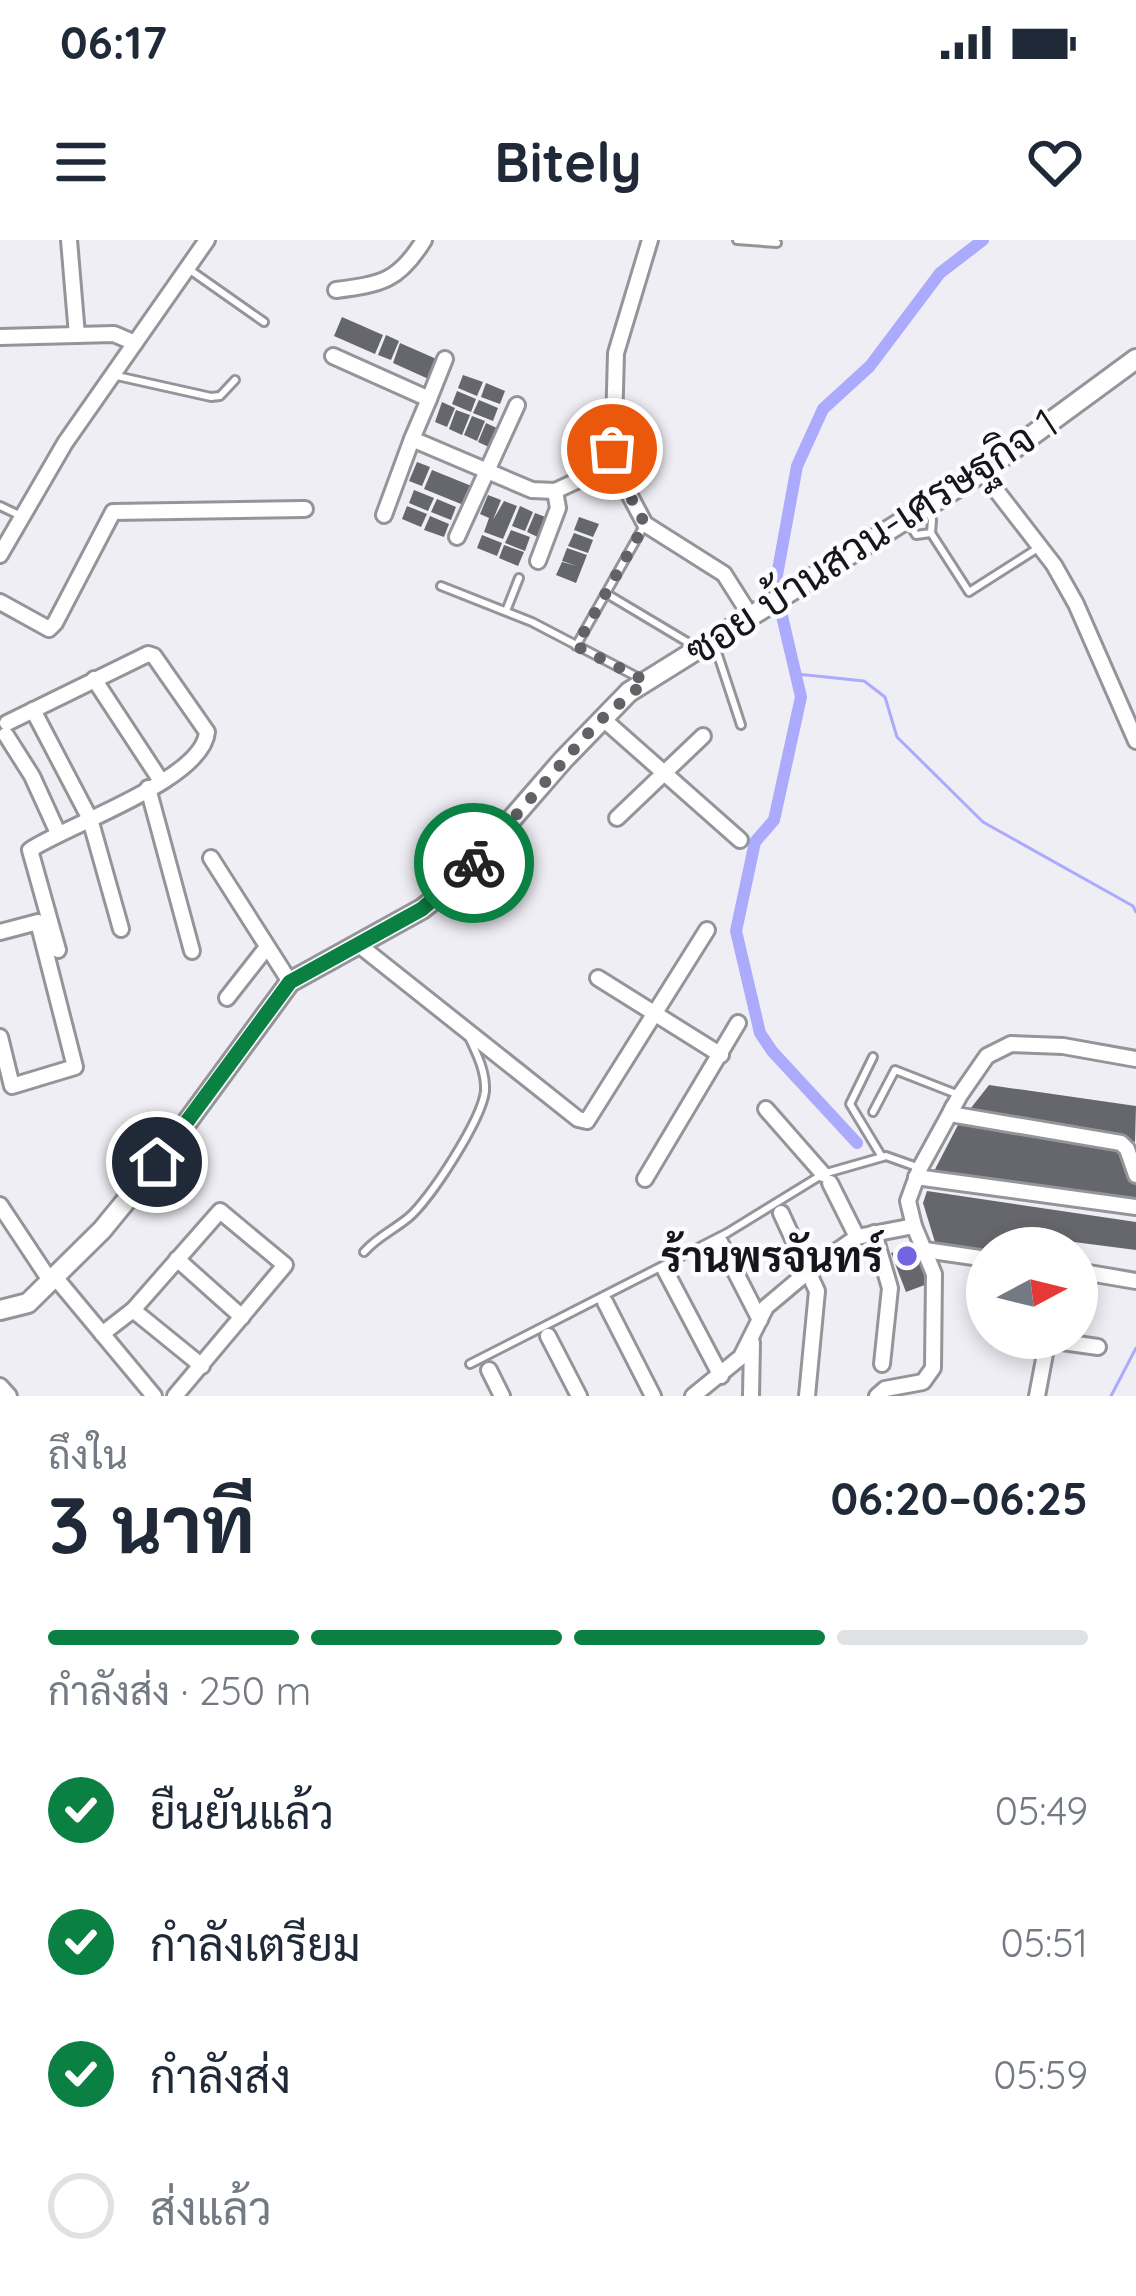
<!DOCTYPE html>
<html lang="th">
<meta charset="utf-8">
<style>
body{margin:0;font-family:Quicksand,Sarabun,sans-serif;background:#f6f6f7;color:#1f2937;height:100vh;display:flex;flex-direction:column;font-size:45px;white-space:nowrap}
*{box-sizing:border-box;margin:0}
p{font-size:39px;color:#747a83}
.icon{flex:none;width:66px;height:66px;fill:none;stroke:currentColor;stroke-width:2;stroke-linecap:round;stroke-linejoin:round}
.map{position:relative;height:1156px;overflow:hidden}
.panel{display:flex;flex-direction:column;background:#fff;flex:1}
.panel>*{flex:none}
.needle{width:78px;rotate:83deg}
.controls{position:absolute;left:966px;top:987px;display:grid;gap:24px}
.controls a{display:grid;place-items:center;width:132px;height:132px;border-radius:50%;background:#fff;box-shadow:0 6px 18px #0003;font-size:60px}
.pin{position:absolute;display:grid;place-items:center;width:102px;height:102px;color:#fff;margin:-51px;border:6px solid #fff;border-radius:50%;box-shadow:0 3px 12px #0007}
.courier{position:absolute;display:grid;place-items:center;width:120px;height:120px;margin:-60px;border:9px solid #0b8043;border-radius:50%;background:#fff;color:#222;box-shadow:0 3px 15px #0007}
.headline em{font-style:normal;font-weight:700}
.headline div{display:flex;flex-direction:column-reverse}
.headline{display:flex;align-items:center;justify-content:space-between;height:204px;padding:0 48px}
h1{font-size:78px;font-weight:700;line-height:90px}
.bar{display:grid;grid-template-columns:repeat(4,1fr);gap:18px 12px;align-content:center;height:144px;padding:0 48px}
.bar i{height:15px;border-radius:9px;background:#e0e1e3}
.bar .selected{background:#0b8043}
.bar p{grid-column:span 4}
ol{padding:0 48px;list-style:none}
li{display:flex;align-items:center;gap:36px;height:132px}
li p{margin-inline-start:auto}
li .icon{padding:12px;border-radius:50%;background:#0b8043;color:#fff;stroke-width:4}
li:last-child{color:#747a83}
li i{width:66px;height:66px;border:6px solid #e0e1e3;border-radius:50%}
.status{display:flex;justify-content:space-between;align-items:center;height:84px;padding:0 60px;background:#fff;direction:ltr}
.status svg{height:33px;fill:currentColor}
header{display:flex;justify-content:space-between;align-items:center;height:156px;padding:0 48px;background:#fff;font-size:54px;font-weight:700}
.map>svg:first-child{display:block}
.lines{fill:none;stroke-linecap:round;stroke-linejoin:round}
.stream{stroke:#acaafd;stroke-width:3}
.canal{stroke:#acaafd;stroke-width:12}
.building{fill:#66676c}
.lane-casing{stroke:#94959a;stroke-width:12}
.street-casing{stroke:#94959a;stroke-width:20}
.secondary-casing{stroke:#94959a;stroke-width:24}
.lane{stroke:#fff;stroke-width:6}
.street{stroke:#fff;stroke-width:14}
.secondary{stroke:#fff;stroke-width:18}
.done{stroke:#626265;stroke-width:12;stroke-dasharray:0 21.6}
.route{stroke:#0b8043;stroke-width:15}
.poi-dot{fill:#7365e0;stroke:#fcfcfe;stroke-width:4.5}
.labels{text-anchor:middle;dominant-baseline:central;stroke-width:9;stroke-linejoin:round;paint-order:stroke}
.street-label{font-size:42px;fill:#161618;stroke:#fcfcfe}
.poi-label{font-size:42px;font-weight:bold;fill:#161618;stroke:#fcfcfe;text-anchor:end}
</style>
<div class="status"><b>06:17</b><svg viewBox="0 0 49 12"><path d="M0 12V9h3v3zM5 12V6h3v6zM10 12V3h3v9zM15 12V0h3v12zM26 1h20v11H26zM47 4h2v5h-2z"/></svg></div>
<header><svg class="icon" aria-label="menu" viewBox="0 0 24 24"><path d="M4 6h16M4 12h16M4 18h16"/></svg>Bitely<svg class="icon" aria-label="heart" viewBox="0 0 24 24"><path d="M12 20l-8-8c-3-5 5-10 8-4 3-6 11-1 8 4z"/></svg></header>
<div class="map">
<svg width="1136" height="1156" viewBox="0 0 1136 1156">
<rect width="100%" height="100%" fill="#eeeef4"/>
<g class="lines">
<!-- stream -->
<g class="stream">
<polyline points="797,434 864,441 885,457 897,497 983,582 1133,666 1136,672"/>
<polyline points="1111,1156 1136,1108"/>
</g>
<!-- canal -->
<polyline class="canal" points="857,903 772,811 760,793 736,691 755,602 774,580 801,457 775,346 797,226 823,169 870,126 940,33 983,0"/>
</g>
<!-- building -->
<g class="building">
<polygon points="342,77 383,95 375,114 334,96"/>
<polygon points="386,95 399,101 391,120 378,115"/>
<polygon points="400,103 441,121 433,141 393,123"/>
<polygon points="463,135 483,142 477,156 458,148"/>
<polygon points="486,143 505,151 500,164 481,157"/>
<polygon points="457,151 476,159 471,172 452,164"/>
<polygon points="479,160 498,168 493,181 473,173"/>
<polygon points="442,162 455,168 447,187 435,182"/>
<polygon points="456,170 470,175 462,195 449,189"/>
<polygon points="472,176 485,181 477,201 464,195"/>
<polygon points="486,183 499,189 491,208 478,202"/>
<polygon points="417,222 430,227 422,246 409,241"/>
<polygon points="432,230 474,247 466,266 424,249"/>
<polygon points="414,250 434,258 428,271 409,263"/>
<polygon points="488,255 501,260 493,280 504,261 517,266 503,299 484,292 489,278 480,274"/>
<polygon points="437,259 456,267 451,280 431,272"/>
<polygon points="407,266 427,274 421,287 402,279"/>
<polygon points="520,266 533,272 525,291 512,286"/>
<polygon points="535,273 548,278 540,298 527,292"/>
<polygon points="430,276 449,284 444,297 424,290"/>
<polygon points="579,277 599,284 593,297 574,290"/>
<polygon points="511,290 530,297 525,311 505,303"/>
<polygon points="574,293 593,300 588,313 568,306"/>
<polygon points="482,295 502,303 497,316 477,308"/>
<polygon points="504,305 524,312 518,326 499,318"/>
<polygon points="567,308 587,315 576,343 556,335 562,322 577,326 562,321"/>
<polygon points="989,845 1136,866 1135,902 967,873"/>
<polygon points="960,881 1127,910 1136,936 1136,967 930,939"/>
<polygon points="927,951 1136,982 1136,1010 1066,1001 1065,1008 987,1008 987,1018 938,1012 923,963"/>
<polygon points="917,1005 930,1043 906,1052 891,1013"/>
</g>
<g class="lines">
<!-- lane casing -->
<g class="lane-casing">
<g id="lane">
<polyline points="737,0 777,3"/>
<polyline points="190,30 264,82"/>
<polyline points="117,136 211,157 220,156 235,140"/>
<polyline points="0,266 19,275"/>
<polyline points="908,282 916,295 931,293 932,280 928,271"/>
<polyline points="931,293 969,352 1038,308"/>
<polyline points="441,346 532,382 643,440"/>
<polyline points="607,354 694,406"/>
<polyline points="506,371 519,338"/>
<polyline points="714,403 741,485"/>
<polyline points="576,406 645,284"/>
<polyline points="873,817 850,864 882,917"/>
<polyline points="873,872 895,830 959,855"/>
<path d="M 364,1012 C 377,997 392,991 408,978 C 430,960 482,879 485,851 C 486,832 477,814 469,797"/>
<polyline points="470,1124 727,993 823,934 886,916 917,927"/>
</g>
</g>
<!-- street casing -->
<g class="street-casing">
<g id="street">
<polyline points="69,0 77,95"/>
<polyline points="650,0 616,113 613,224 645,284 724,334 750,375"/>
<path d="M 336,50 C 382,44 399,41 424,0"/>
<polyline points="0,97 114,94 135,103"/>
<polyline points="333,116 429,159 412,199 532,250 555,251"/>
<polyline points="429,159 445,119"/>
<polyline points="982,232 1054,325 1076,364 1136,501"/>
<polyline points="384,275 412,199"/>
<polyline points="457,297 517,165"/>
<polyline points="0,315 65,203 207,0"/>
<polyline points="538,321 558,268 555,251 613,224"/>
<polyline points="0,362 49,389 55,383 113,272 305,269"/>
<polyline points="94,439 161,541"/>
<polyline points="33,470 90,579 121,689"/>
<polyline points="602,478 740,600"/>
<path d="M 7,483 L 148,414 L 154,416 L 207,492 C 203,540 69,584 30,610 L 58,710"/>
<polyline points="6,495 32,536 58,593"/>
<polyline points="148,548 192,711"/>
<polyline points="617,578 703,496"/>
<polyline points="211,618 290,742"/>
<polyline points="0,692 38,682 75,827 12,846 0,797"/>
<polyline points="359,705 578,879 587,881 707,690"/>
<polyline points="598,738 721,815"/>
<polyline points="227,758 267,707"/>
<polyline points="953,867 950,874 1121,903 1127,909 1136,935"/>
<polyline points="766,869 823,934"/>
<polyline points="916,937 1136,967"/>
<polyline points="645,939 738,783"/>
<polyline points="830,943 857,997"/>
<polyline points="0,965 51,1042"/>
<polyline points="781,973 817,1051 807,1156"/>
<polyline points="874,993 890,1048 882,1124"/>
<polyline points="720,1002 760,1080"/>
<polyline points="925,1010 987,1019"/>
<polyline points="177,1019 242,1077"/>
<polyline points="665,1030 721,1136"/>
<polyline points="1077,1031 1136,1041"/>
<polyline points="55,1037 154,1156"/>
<polyline points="605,1062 653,1156"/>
<polyline points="133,1070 202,1126"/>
<polyline points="102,1094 133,1070 220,971 285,1025 175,1156"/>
<polyline points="548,1096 579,1156"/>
<polyline points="1048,1100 1098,1107"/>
<polyline points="489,1130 502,1156"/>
<polyline points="0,1146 9,1156"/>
<polyline points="693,1156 741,1117 766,1067 810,1030 857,997 914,986"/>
<polyline points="751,1156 752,1102"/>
<polyline points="877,1156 885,1149 923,1142 933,1128 934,1034 914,986 908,961 920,928 960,855 987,816 1011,804 1063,806 1136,819"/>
<polyline points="1037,1156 1048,1098"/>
</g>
</g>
<!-- secondary casing -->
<g class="secondary-casing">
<polyline id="secondary" points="0,1070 28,1063 102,990 157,923 290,742 422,669 458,641 563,520 629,452 982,232 1136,119"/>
</g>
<!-- lane -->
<use href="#lane" class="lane"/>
<!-- street -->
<use href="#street" class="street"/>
<!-- secondary -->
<use href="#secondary" class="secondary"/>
</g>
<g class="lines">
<!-- done -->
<polyline class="done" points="474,623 598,482 646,441 576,406 645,284 613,224 612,209"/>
<!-- route -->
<polyline class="route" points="157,922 290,742 422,669 474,623"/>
</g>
<!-- markers -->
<circle class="poi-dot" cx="907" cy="1016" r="12"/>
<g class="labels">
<!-- street labels -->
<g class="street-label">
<text transform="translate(871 296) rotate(-33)">ซอย บ้านสวน-เศรษฐกิจ 1</text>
</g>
<!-- poi labels -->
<g class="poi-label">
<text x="883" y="1016">ร้านพรจันทร์</text>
</g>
</g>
</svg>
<div class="controls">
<a><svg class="needle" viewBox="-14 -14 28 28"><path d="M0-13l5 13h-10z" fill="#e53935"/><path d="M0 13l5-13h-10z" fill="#747a83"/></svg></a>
</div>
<div class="pin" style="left:612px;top:209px;background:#ea580c"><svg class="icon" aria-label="bag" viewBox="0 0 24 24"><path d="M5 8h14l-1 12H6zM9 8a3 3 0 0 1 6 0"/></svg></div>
<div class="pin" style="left:157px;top:922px;background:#1f2937"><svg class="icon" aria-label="home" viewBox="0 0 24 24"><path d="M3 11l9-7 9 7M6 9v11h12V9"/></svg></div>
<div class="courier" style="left:474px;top:623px"><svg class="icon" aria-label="bike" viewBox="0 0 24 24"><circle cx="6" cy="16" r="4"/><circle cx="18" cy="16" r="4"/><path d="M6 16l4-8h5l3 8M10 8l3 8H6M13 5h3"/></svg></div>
</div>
<section class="panel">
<div class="headline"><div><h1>3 นาที</h1><p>ถึงใน</p></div><em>06:20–06:25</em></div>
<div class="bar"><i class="selected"></i><i class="selected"></i><i class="selected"></i><i></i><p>กำลังส่ง · 250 m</p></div>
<ol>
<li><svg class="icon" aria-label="check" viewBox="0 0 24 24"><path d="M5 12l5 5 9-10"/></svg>ยืนยันแล้ว<p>05:49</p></li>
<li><svg class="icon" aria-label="check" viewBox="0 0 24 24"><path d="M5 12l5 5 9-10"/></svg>กำลังเตรียม<p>05:51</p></li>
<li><svg class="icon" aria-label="check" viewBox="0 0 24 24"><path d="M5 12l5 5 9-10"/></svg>กำลังส่ง<p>05:59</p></li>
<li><i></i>ส่งแล้ว</li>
</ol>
</section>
